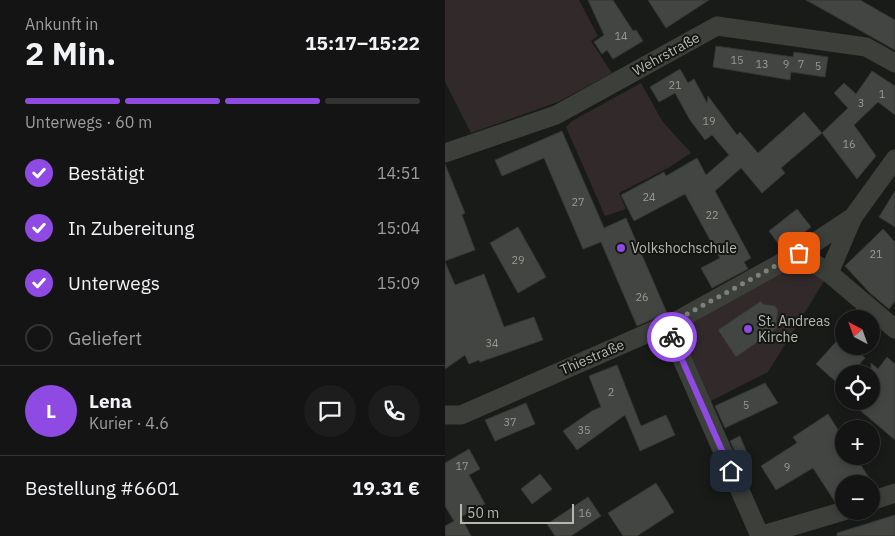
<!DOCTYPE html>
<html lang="de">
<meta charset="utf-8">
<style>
body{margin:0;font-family:"IBM Plex Sans",sans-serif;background:#1c1d1c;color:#f1f3f6;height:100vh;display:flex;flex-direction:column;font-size:19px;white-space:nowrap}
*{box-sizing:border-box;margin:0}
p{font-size:16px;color:#9d9ea0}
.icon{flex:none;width:28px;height:28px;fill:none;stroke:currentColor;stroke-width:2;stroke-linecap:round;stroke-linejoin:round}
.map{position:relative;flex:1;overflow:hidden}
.details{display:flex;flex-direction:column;background:#131413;width:445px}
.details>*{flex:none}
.needle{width:32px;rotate:319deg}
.tools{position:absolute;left:390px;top:310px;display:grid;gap:10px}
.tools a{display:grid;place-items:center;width:45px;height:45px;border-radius:50%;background:#131413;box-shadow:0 2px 8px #0003,0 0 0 1px #323333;font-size:25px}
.scale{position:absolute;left:15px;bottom:12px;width:114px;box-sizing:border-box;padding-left:5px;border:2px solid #b3b9ad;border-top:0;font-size:14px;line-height:18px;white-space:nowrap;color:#b3b9ad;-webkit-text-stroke:4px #141614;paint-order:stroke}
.pin{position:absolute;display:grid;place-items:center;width:42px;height:42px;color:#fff;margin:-21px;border-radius:10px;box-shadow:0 2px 8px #0006}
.courier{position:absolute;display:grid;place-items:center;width:50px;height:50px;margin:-25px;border:4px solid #8e4ae2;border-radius:50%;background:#fff;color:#222;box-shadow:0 1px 6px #0007}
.head em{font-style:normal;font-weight:700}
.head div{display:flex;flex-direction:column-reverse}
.head{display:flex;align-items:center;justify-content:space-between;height:85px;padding:0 25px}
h1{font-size:32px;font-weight:700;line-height:38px}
.bar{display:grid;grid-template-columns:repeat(4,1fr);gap:8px 5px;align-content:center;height:60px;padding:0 25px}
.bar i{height:6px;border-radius:4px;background:#323333}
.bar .active{background:#8e4ae2}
.bar p{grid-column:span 4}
.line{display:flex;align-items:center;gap:12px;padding:0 25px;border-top:1px solid #323333}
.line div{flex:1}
.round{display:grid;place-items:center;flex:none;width:52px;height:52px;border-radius:26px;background:#1c1d1c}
ol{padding:0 25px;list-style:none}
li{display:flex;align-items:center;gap:15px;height:55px}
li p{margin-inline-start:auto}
li .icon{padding:5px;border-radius:50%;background:#8e4ae2;color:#fff;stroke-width:4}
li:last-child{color:#9d9ea0}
li i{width:28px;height:28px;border:2px solid #323333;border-radius:50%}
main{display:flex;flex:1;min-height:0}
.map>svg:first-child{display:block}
.green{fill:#32292b}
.building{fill:#424541;stroke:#343733}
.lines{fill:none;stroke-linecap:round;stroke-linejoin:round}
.minor{stroke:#3c3f3a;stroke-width:19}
.done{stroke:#7d8279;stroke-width:5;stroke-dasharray:0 9}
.route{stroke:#8e4ae2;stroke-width:6}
.poi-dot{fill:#8e4ae2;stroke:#141614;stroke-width:2}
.labels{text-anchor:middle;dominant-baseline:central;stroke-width:4;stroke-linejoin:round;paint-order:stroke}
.number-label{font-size:11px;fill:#979c92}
.street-label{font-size:14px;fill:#b3b9ad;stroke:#141614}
.poi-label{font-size:14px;fill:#b3b9ad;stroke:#141614;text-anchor:start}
</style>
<main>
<section class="details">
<div class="head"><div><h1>2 Min.</h1><p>Ankunft in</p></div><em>15:17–15:22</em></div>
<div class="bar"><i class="active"></i><i class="active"></i><i class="active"></i><i></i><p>Unterwegs · 60 m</p></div>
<ol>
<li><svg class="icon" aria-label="check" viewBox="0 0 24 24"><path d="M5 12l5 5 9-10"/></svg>Bestätigt<p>14:51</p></li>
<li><svg class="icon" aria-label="check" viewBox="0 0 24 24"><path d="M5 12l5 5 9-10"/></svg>In Zubereitung<p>15:04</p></li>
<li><svg class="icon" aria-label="check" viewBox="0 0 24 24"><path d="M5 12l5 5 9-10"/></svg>Unterwegs<p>15:09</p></li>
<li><i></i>Geliefert</li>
</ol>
<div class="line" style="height:90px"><b class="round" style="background:#8e4ae2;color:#fff">L</b><div><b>Lena</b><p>Kurier · 4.6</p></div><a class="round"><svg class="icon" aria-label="chat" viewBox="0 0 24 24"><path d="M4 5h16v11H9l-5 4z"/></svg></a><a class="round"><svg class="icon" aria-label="phone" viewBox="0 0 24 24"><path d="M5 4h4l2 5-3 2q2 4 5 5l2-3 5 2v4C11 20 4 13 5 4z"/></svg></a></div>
<div class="line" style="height:65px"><div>Bestellung #6601</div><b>19.31 €</b></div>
</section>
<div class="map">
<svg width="450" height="536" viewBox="0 0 450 536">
<rect width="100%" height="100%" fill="#191b19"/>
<!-- green -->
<g class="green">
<polygon points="0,0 134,0 153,36 146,41 167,73 113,102 26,133 0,82"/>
<polygon points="196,83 217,121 246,153 223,168 174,193 181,209 160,216 121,127 127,121"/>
<polygon points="354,253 384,273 323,372 258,405 222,325"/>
</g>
<!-- building -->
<g class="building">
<polygon points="143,0 168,0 188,31 191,30 198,41 168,59 162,50 157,54 149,42 159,35"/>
<polygon points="203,0 264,0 221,28"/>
<polygon points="361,0 415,0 450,20 450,50"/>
<polygon points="271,46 348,57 349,52 383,57 380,77 346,72 345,80 268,67"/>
<polygon points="235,69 243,83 249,79 262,103 263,96 292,135 295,132 313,153 359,112 377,133 336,168 340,173 317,193 296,168 270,191 306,258 299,262 303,269 267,288 256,268 275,258 240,194 189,221 176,195 219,172 221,176 252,158 261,175 284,155 267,135 260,140 245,120 230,93 214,102 205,87"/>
<polygon points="427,71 450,86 450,115 433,102 409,125 431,156 412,179 377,133 403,108 389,93 399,83 411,94"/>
<polygon points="117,131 159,228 181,218 222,313 192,326 156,242 138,249 99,158 57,176 50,160"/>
<polygon points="0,164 20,213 17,215 30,250 0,261"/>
<polygon points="450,191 450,227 434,217"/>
<polygon points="352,209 366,227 337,249 324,231"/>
<polygon points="73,227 101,277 73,293 45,243"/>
<polygon points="438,229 450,242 450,301 444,309 425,293 400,266"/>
<polygon points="0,262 10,285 39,274 59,327 89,317 98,340 35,362 34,360 24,364 20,355 0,369"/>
<polygon points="316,301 318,304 330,306 333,310 331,324 334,327 291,357 273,330"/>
<polygon points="399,333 399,346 408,346 420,358 406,374 399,374 399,389 371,364"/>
<polygon points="442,357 450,364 450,440 404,401 426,401 426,363 433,369"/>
<polygon points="172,365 196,426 221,415 230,435 195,451 180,415 132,450 118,431 147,411 156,407 144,376"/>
<polygon points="320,383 333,403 280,428 270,406"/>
<polygon points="81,403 90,424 50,441 40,420"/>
<polygon points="383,414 399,439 399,456 410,456 428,484 399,484 399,500 390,502 368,468 331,490 316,466 352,443 348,437"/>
<polygon points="295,436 304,458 295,462 285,441"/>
<polygon points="24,449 35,469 24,475 40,504 16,517 26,536 0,536 0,526 9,521 0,506 0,463"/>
<polygon points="95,474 107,489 87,504 76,489"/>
<polygon points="211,483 229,512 192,536 178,536 163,513"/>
<polygon points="143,497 156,516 126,536 110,536 102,524"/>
<polygon points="450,515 450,536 392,536 392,533"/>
</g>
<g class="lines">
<!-- minor -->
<g class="minor">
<polyline points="0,153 111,115 272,26 421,47 450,63"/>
<polyline points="354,253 384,273 450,329"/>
<polyline points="384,273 408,217"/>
<polyline points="222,325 315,536"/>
<polyline points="0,415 16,415 233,320 354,253 408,217 450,159"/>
<polyline points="426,501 450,493"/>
<polyline points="314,536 399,511"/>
</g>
</g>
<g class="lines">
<!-- done -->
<polyline class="done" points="227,337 222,325 354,253"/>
<!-- route -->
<polyline class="route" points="227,337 286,471"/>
</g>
<!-- markers -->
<g class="poi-dot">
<circle cx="176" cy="248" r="5"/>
<circle cx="303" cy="329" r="5"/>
</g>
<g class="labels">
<!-- number labels -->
<g class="number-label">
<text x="176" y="36">14</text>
<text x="292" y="60">15</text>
<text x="317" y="64">13</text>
<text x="341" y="64">9</text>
<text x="356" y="64">7</text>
<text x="373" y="66">5</text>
<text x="230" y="85">21</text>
<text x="437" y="94">1</text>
<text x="416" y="103">3</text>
<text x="264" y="121">19</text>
<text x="404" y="144">16</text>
<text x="204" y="197">24</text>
<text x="133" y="202">27</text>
<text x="267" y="215">22</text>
<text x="431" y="254">21</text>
<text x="73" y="260">29</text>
<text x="197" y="297">26</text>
<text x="47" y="343">34</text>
<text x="166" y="392">2</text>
<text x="301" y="405">5</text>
<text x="65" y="422">37</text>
<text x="139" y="430">35</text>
<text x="17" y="466">17</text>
<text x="342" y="467">9</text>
<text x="140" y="513">16</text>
</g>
<!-- street labels -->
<g class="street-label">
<text transform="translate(221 54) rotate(-29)">Wehrstraße</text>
<text transform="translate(147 357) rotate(-23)">Thiestraße</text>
</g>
<!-- poi labels -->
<g class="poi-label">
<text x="186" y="248">Volkshochschule</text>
<text x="313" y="321">St. Andreas<tspan x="313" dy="16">Kirche</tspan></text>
</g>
</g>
</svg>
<div class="tools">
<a><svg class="needle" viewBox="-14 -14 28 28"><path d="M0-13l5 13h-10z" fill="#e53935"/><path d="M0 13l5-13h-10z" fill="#9d9ea0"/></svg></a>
<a><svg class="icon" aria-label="locate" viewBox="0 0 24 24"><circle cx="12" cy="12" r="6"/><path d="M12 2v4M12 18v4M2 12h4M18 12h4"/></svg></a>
<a>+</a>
<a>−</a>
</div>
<div class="scale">50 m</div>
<div class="pin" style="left:354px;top:253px;background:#ea580c"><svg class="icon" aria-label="bag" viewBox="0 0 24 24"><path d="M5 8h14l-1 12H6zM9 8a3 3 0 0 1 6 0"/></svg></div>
<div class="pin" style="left:286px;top:471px;background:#1f2937"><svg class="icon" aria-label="home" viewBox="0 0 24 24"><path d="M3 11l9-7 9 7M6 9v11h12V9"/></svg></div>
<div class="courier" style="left:227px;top:337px"><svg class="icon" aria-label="bike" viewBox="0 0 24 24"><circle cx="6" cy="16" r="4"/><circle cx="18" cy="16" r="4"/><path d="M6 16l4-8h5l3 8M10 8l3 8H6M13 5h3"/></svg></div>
</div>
</main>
